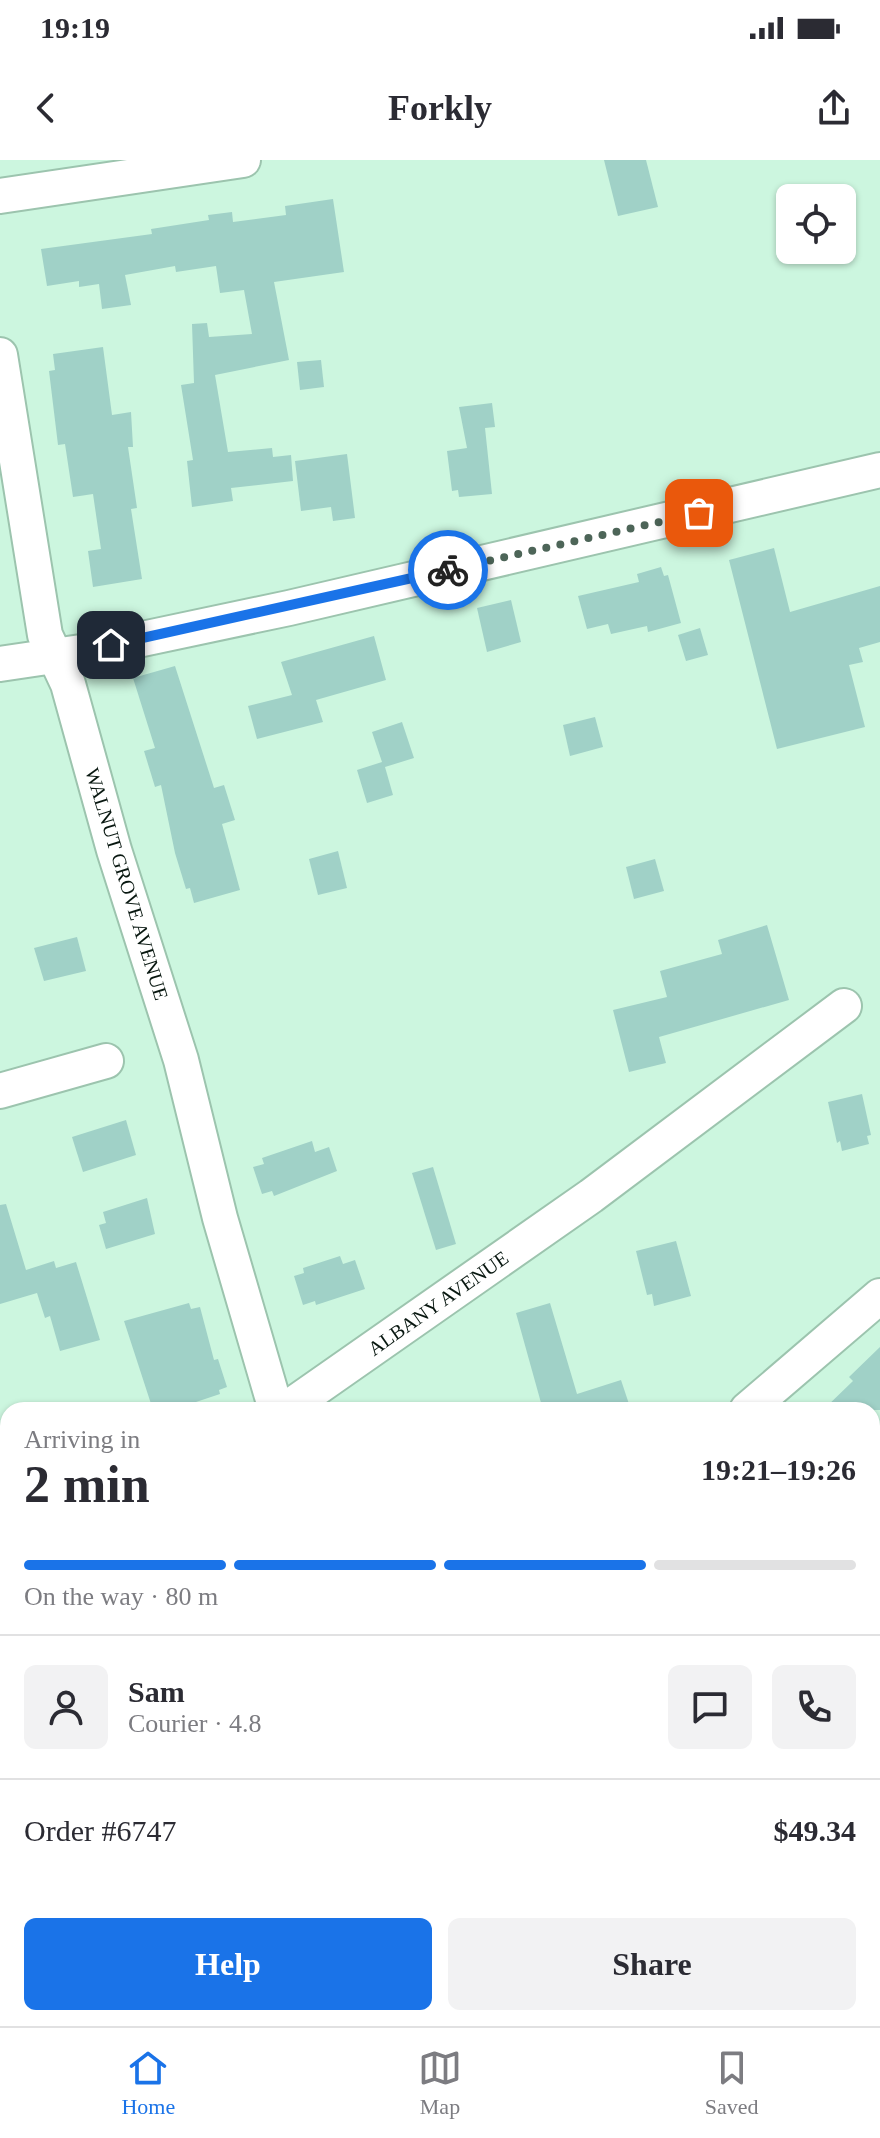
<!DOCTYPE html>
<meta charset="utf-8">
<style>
body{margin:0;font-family:Georgia,serif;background:#f2f2f3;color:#2b2b33;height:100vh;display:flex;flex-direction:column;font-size:30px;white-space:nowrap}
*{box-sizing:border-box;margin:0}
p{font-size:26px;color:#7c7c81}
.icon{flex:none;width:44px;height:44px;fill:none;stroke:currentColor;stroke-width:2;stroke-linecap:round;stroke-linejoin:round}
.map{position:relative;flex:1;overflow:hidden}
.details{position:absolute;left:0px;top:1242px;width:880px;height:624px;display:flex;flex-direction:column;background:#fff;border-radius:24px 24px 0 0;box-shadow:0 2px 6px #0004}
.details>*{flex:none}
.tools{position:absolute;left:776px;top:24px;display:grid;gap:16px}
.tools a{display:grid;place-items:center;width:80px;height:80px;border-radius:12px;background:#fff;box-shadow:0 2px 6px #0004;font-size:40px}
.pin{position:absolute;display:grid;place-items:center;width:68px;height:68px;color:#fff;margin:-34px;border-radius:16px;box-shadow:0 4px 12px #0006}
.courier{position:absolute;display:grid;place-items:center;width:80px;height:80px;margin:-40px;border:6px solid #1a73e8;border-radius:50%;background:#fff;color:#222;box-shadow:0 2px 10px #0007}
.overview em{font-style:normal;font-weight:600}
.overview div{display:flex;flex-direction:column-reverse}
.overview{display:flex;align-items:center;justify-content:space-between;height:136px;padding:0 24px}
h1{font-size:52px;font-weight:600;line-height:60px}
.bar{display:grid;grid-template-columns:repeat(4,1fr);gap:12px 8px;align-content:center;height:96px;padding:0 24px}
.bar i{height:10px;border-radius:6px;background:#e1e1e2}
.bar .current{background:#1a73e8}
.bar p{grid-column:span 4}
.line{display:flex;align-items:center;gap:20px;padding:0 24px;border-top:2px solid #e1e1e2}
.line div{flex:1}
.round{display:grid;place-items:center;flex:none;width:84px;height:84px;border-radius:12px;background:#f2f2f3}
.action{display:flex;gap:16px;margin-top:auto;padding:16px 24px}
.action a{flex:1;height:92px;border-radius:12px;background:#1a73e8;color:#fff;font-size:32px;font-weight:600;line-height:92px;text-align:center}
.action a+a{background:#f2f2f3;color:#2b2b33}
.status{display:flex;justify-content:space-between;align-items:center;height:56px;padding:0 40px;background:#fff;direction:ltr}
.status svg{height:22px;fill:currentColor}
header{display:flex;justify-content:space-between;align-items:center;height:104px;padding:0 24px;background:#fff;font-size:36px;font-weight:600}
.dock{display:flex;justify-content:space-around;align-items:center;height:112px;border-top:2px solid #e1e1e2;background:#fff;font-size:22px;color:#7c7c81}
.dock a{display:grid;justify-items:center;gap:4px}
.dock .current{color:#1a73e8}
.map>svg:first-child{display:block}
.built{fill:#baebd0}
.building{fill:#a0d1c7}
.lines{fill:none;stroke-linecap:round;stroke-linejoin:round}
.minor-casing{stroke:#9cc4ae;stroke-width:38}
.minor{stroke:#fff;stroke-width:34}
.done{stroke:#4d6558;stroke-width:8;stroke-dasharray:0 14.4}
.route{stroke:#1a73e8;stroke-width:10}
.labels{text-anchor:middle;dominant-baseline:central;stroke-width:7;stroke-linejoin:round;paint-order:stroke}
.street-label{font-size:20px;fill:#081710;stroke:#fff}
</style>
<div class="status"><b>19:19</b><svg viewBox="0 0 49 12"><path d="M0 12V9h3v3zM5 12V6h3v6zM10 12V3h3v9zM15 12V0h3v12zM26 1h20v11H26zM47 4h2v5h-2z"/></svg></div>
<header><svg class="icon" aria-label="back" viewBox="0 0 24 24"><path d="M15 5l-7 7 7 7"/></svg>Forkly<svg class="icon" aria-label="share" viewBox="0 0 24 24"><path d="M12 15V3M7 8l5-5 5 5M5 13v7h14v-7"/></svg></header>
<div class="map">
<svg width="880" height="1866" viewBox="0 0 880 1866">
<rect width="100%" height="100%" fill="#ccf6df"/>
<!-- built -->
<polygon class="built" points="8,1743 8,1858 52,1858 55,1866 0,1866 0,1746"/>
<!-- building -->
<g class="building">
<polygon points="604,0 646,0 658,47 618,56"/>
<polygon points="333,39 344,112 274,122 289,200 215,215 228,292 272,288 273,297 291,295 293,321 231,328 233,341 192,347 187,301 193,300 181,225 194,223 192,164 207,163 209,177 252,174 244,130 220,133 216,106 176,112 175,106 125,115 131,145 102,149 99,124 79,127 79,121 47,126 41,89 152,74 151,69 209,60 208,55 232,52 233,62 286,55 285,46"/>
<polygon points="103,187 112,255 131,252 133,287 128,287 137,348 131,349 142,419 93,427 88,391 101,389 93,334 73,337 65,284 58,285 49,211 55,210 53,194"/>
<polygon points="321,200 324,227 300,230 297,202"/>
<polygon points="492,243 495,267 485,268 492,334 459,337 458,330 452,331 447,291 467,288 459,247"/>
<polygon points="347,294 355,358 333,361 331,347 301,351 295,301"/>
<polygon points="774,388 790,452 880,426 880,482 859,488 863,502 849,505 865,567 777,589 729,400"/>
<polygon points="661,407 664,416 668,415 681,463 648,472 647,466 611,474 608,464 587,469 578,436 639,422 637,414"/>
<polygon points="511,440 521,482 487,492 477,448"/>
<polygon points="700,468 708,495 686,501 678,475"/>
<polygon points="374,476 386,520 316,540 323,562 257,579 248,546 292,535 281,502"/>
<polygon points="175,506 214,628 224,625 235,660 222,664 240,730 194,743 190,728 186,729 175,693 161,625 155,627 144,591 155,588 133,518"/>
<polygon points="595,557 603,587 570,596 563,565"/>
<polygon points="402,562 414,598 385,607 393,635 367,643 357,610 382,602 372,572"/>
<polygon points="338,691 347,728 318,735 309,699"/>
<polygon points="655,699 664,731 634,739 626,707"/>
<polygon points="767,765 789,840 659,877 666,903 629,912 613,850 667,837 660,811 722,794 718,780"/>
<polygon points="77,777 86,811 44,821 34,788"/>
<polygon points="862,934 871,975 867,976 869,984 842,991 840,981 837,983 828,942"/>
<polygon points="126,960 136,995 83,1012 72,977"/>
<polygon points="312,981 315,992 329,987 337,1011 274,1036 272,1031 262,1034 253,1007 264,1004 262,998"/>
<polygon points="433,1007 456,1084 436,1090 412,1013"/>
<polygon points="147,1038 155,1074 106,1089 99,1065 106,1063 103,1052"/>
<polygon points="6,1044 26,1110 54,1101 56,1108 76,1102 100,1180 60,1191 50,1156 45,1158 37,1133 0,1144 0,1045"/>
<polygon points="676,1081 691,1136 654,1146 652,1134 647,1135 636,1091"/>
<polygon points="340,1096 343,1104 355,1100 365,1129 316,1145 315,1141 303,1145 294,1116 304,1113 303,1108"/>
<polygon points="189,1143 191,1149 200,1147 214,1200 218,1199 227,1227 219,1230 220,1234 172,1250 153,1250 124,1161"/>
<polygon points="550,1143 577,1234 621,1220 631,1250 543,1250 516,1153"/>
<polygon points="880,1187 880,1250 823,1250 853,1221 849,1217"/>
</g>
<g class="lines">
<!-- minor casing -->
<g class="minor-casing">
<g id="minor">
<polyline points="0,36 243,0"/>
<polyline points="0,195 45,475 68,524 114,690 181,900 220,1058 276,1250"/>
<polyline points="0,504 81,492 289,448 880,310"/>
<polyline points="0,931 106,901"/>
<polyline points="285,1250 591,1036 844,846"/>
<polyline points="747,1250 880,1136"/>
<polyline points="872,1790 880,1805"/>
<polyline points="0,1815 8,1822"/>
<polyline points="23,1858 26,1866"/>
<polyline points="458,1858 461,1866"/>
<polyline points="644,1866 650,1858"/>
</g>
</g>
<!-- minor -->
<use href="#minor" class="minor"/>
</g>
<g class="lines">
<!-- done -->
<polyline class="done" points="448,410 699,353"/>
<!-- route -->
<polyline class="route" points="111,485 448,410"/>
</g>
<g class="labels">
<!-- street labels -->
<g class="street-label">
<text transform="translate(127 724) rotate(73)">WALNUT GROVE AVENUE</text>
<text transform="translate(438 1143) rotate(-35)">ALBANY AVENUE</text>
</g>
</g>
</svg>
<div class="tools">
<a><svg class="icon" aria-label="locate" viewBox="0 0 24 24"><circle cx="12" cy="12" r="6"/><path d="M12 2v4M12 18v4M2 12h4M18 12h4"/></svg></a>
</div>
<div class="pin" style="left:699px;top:353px;background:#ea580c"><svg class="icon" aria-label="bag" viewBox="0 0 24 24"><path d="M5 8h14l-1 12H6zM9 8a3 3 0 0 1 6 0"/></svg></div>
<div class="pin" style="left:111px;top:485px;background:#1f2937"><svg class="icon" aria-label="home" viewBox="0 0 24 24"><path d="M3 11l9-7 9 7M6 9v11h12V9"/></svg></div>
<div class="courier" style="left:448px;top:410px"><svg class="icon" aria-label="bike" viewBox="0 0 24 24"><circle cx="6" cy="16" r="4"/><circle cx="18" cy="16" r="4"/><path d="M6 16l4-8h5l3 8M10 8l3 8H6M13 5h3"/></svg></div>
<section class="details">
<div class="overview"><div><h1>2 min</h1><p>Arriving in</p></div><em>19:21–19:26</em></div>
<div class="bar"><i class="current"></i><i class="current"></i><i class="current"></i><i></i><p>On the way · 80 m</p></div>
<div class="line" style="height:144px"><a class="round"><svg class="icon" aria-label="person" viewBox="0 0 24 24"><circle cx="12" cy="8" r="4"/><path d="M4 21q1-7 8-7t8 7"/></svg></a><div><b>Sam</b><p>Courier · 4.8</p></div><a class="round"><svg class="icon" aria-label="chat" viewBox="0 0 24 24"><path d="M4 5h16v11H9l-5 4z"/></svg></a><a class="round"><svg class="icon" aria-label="phone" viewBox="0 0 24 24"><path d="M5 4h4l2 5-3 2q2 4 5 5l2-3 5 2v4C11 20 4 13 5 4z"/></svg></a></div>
<div class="line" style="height:104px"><div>Order #6747</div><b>$49.34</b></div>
<div class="action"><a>Help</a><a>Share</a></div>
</section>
</div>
<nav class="dock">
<a class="current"><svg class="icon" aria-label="home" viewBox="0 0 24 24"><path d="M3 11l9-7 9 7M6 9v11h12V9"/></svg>Home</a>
<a><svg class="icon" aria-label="map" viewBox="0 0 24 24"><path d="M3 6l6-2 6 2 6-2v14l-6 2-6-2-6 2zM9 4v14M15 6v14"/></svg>Map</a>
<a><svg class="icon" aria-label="saved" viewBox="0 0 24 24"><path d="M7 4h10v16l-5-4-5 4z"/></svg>Saved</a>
</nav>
